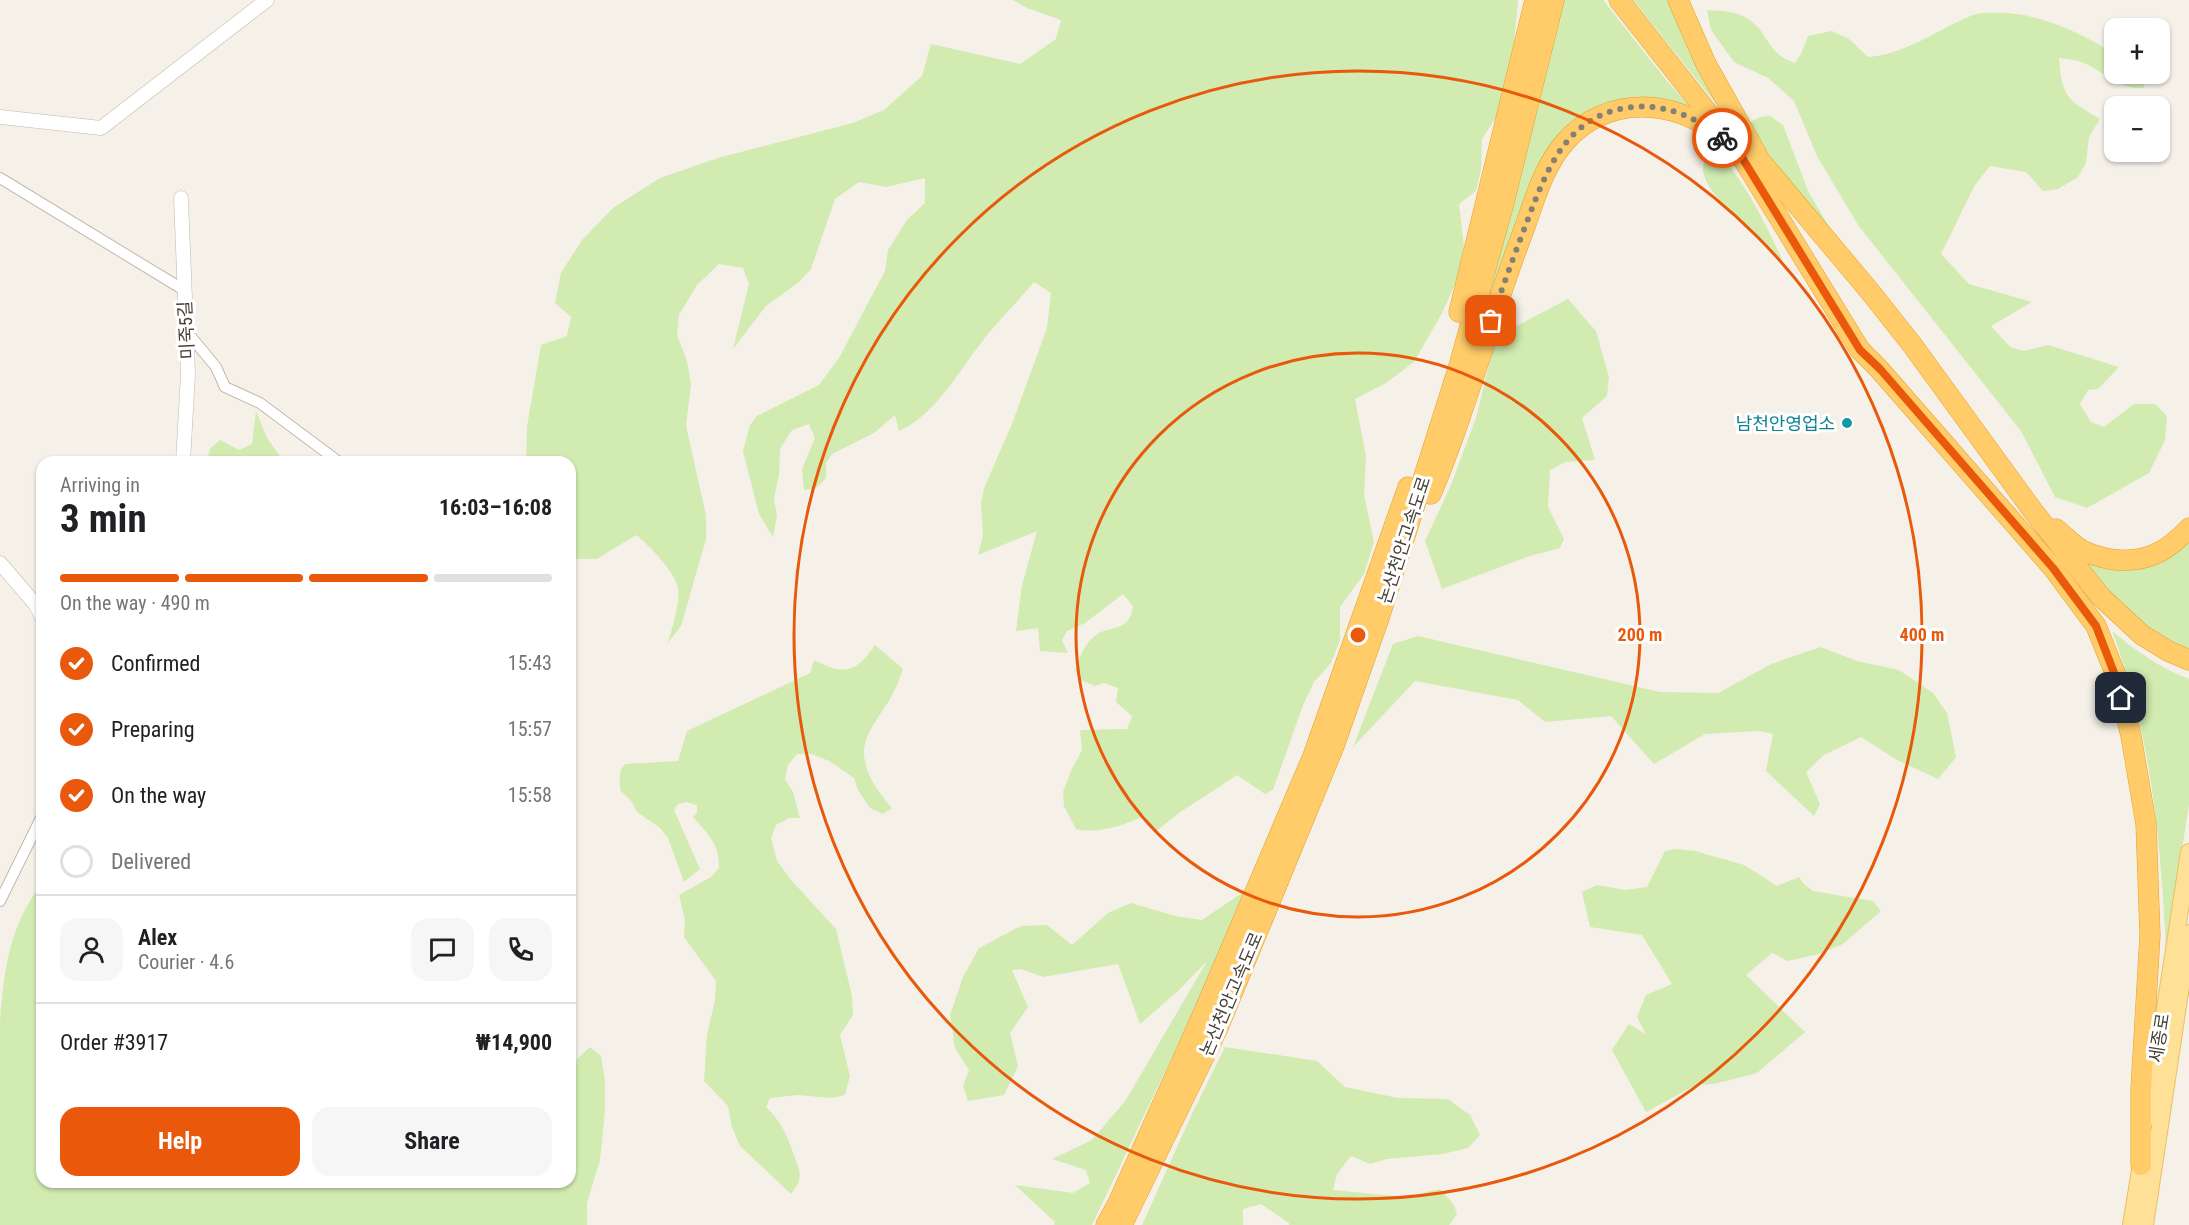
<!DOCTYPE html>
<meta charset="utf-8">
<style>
body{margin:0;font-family:"Roboto Condensed","Noto Sans KR",sans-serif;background:#f6f6f6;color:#202124;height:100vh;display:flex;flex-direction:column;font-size:22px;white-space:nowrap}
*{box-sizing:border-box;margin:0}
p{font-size:20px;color:#757577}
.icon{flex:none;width:33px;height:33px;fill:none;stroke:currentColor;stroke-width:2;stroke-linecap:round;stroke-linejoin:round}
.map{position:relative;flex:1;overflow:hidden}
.sheet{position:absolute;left:36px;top:456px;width:540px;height:732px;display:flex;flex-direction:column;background:#fff;border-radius:18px;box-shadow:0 2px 4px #0004}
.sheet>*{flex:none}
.buttons{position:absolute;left:2104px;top:18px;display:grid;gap:12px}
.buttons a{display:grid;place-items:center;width:66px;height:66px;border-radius:12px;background:#fff;box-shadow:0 2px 4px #0004;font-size:30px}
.pin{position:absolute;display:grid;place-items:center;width:51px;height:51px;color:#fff;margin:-26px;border-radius:12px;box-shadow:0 3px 9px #0006}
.courier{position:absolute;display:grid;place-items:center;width:60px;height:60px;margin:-30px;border:4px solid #ea580c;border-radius:50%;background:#fff;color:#222;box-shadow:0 2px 8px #0007}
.summary em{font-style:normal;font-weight:700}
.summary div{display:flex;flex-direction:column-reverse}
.summary{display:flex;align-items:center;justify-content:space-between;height:102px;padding:0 24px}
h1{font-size:39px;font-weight:700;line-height:45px}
.bar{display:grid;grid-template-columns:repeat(4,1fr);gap:9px 6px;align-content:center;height:72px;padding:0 24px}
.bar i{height:8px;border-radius:4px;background:#e0e0e0}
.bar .current{background:#ea580c}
.bar p{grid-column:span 4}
.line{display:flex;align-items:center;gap:15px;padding:0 24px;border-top:2px solid #e0e0e0}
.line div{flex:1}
.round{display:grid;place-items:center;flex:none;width:63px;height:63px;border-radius:18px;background:#f6f6f6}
ol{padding:0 24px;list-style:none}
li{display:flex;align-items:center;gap:18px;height:66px}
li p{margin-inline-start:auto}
li .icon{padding:6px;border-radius:50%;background:#ea580c;color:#fff;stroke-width:4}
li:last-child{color:#757577}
li i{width:33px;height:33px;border:3px solid #e0e0e0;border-radius:50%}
.button{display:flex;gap:12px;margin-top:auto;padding:12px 24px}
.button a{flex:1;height:69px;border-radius:18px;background:#ea580c;color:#fff;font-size:24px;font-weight:700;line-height:69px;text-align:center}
.button a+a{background:#f6f6f6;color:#202124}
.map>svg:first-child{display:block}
.green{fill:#d1ebb0}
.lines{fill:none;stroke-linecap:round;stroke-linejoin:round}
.minor-casing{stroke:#c1b9ab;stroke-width:12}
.tertiary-casing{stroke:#c1b9ab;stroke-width:15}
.primary-casing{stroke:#e9bf63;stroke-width:18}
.motorway-casing{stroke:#e4a133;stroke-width:21}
.minor{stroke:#fff;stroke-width:10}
.tertiary{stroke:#fff;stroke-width:14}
.primary{stroke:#ffe097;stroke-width:16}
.motorway{stroke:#ffcc69;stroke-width:20}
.done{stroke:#857f75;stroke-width:6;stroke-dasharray:0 10.8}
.route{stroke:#ea580c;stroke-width:8}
.ring{fill:none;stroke:#e8590c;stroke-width:3}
.culture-dot{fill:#0f9aa8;stroke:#fff;stroke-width:2}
.labels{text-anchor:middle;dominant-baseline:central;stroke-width:6;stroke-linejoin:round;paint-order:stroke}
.street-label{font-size:18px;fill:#494237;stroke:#fff}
.culture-label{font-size:18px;fill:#0d838f;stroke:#fff;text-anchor:end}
.centre{fill:#e8590c;stroke:#fff;stroke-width:3}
.ring-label{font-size:18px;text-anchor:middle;font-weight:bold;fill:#e8590c;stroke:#fff;stroke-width:6;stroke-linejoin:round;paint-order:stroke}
</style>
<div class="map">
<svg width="2189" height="1225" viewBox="0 0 2189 1225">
<rect width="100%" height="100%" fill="#f5f1e9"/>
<!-- green -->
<g class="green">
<path d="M 1013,0 L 1518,0 L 1513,53 L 1500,111 L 1482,139 L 1481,170 L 1476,191 L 1459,204 L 1464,246 L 1457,280 L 1442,313 L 1414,362 L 1386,383 L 1355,399 L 1366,457 L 1364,495 L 1374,542 L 1364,574 L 1340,607 L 1340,640 L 1331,663 L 1314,682 L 1303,705 L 1273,790 L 1265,794 L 1237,775 L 1179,813 L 1155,832 L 1143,816 C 1123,826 1098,834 1076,829 L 1064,806 L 1063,792 L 1071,771 L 1082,750 L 1080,730 L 1127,729 L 1132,716 L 1116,702 L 1118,688 L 1104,683 L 1095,686 L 1081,680 L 1075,671 C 1079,658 1084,644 1096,635 C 1109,625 1130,633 1133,606 L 1123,594 L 1085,623 L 1067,631 L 1062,640 L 1068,653 L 1040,651 L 1038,628 L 1016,631 L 1022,585 L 1037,531 L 978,555 L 983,535 L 981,503 L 984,488 L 1012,424 L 1047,328 L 1051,293 L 1034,282 C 1018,301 1000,319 984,339 C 959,370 937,414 899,431 L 895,415 L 874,433 L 832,454 L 826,463 L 826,478 L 816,488 L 804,490 L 802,469 L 815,438 L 809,424 L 792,430 L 780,449 L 779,475 L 774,499 L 777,515 L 773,537 L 759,514 L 743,451 L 750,425 L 757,416 L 819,385 L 839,358 L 885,271 L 888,250 L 907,220 L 925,203 L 925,178 L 886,187 L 859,182 L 835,199 L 811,269 L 799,282 L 766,306 L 733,349 L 749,284 L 743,268 L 719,264 L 697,285 L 679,315 L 677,335 L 687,361 L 691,384 L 686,426 L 706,515 L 706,539 L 681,626 L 667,644 C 672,632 681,599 678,587 C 672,569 651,547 636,535 L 597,559 L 570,559 L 570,462 L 526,462 L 527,426 L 541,345 L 567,336 L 571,317 L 555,303 L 561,273 L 582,240 L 613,208 L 660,178 L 718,158 L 853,123 L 884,110 L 922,76 L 931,44 L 1020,64 L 1056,39 L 1061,20 L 1027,8 Z"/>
<polygon points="1563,0 1603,0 1667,81 1701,119 1672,105 1564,136 1464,388"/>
<polygon points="1633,0 1670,0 1699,69 1717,105"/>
<path d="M 1707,10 C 1722,11 1740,11 1752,22 C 1771,38 1767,53 1795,63 L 1801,54 L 1808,36 L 1832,31 L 1849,39 L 1868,57 C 1907,54 1938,29 1973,15 C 1979,13 1985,13 1991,13 C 2036,11 2078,31 2115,54 L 2115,74 L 2146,74 L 2149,76 L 2143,88 C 2118,90 2101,68 2078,61 C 2072,59 2065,59 2059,58 C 2062,98 2067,99 2100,119 L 2089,137 L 2086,163 L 2078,177 L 2058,189 L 2043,191 L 2026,172 L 1990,166 L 1975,185 L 1941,254 L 1969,284 L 2032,302 L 1991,326 L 2010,347 L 2024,351 L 2048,345 L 2119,367 L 2098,389 L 2088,390 L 2080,404 L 2091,422 L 2104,427 L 2134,404 L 2155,404 L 2167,416 L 2165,440 L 2149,473 L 2087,508 L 2055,497 L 2021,431 L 1858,225 L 1817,156 L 1794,101 L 1768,78 L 1734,62 L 1711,30 Z"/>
<polygon points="1770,116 1783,125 1808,191 1834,235 1801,203 1746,124 1760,117"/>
<path d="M 1715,150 C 1745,180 1765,223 1783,261 C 1764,243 1702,194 1703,169 C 1703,160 1709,155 1715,150 Z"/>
<polygon points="1568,299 1596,331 1609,377 1607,396 1582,418 1595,460 1566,462 1550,470 1548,507 1564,539 1560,548 1530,556 1442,589 1425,541 1451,485 1476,418 1495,340 1507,331"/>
<polygon points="256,411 267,438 280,456 294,462 207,462 210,449 220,440 239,450 252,444"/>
<polygon points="2189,534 2189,654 2128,615 2080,557 2100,563"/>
<path d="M 2112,631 C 2136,651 2160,668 2189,679 L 2189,805 L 2166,949 C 2160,836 2152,738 2112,631 Z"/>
<polygon points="1418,636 1660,692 1718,693 1771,664 1821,647 1857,661 1899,670 1933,693 1947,713 1956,757 1938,779 1897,760 1861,737 1824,755 1806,772 1820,804 1814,816 1766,771 1773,734 1758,731 1705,734 1654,764 1611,716 1545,722 1518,700 1415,681 1353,747 1393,644"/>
<path d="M 875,645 L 903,669 C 900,677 897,687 892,695 C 883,713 863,733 864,754 C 865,775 879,793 892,808 L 883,814 L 870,808 L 858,790 L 854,778 L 829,761 L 812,754 L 797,754 L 788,765 L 785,779 L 793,792 L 800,818 L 789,818 L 776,825 L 771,838 L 777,861 L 792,881 L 836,929 L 852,996 L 853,1015 L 840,1035 L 850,1076 L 845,1095 L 832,1098 L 798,1095 L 770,1098 L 766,1107 C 782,1123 786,1133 794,1155 C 800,1172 804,1178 791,1194 L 740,1146 L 732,1127 L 728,1106 L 704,1081 L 707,1035 L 715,1000 L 716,981 L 684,937 L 685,920 L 679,895 L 711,877 L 719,868 C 719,842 709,836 693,817 L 697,813 L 697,805 L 686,802 L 678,804 L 674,810 L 700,869 L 684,882 L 668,838 L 660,828 L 637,812 L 632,802 L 620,790 C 620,780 618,771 625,764 L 678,761 L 687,731 L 810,673 L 814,660 C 843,675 856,674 875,645 Z"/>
<polygon points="1676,849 1695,851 1744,865 1777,886 1799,877 1804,884 1813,891 1873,901 1881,911 1843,944 1819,954 1788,961 1772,953 1746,975 1805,1032 1757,1073 1714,1084 1696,1085 1646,1112 1612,1050 1629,1024 1646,1034 1637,1017 1646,995 1672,984 1642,935 1590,927 1582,892 1597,885 1626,890 1647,887 1665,851"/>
<path d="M 42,883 L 42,1182 L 570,1182 L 570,1069 L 575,1069 L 577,1059 L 590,1047 L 601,1056 L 605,1081 L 605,1110 L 600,1160 L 587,1203 L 587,1225 L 0,1225 L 0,1022 C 4,969 9,927 42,883 Z"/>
<polygon points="1245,891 1206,985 1092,1225 1054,1225 1055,1222 1015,1185 1073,1193 1090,1183 1086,1170 1052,1159 1092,1140 1126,1100 1207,961 1178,991 1140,1024 1118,964 1043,977 1021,969 1012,970 1028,1007 1010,1033 1018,1066 1004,1095 968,1101 963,1086 969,1070 955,1048 950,1015 963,977 979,948 1021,926 1047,925 1072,945 1108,913 1131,903 1175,916 1202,920"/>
<polygon points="1225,1047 1317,1061 1345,1087 1398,1098 1448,1099 1470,1115 1480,1135 1468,1148 1443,1154 1387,1159 1370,1164 1351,1156 1337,1174 1333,1190 1405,1197 1440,1189 1454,1205 1457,1214 1449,1225 1289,1225 1289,1223 1261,1204 1243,1209 1243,1225 1142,1225 1191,1116"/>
</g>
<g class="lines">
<!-- minor casing -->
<g class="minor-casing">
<g id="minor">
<polyline points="0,178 184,290"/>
<polyline points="187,332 216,367 225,387 260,403 339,462"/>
<polyline points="0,901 42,816"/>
</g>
</g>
<!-- tertiary casing -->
<g class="tertiary-casing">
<g id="tertiary">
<polyline points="0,117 101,128 267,0"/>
<polyline points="181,198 188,374 183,462"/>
<polyline points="0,563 36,605 42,617"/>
</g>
</g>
<!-- primary casing -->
<g class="primary-casing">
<g id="primary">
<polyline points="2148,1118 2189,852"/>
<polyline points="2131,1225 2143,1152"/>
<polyline points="2145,1225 2189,933"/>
</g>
</g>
<!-- motorway casing -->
<g class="motorway-casing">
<g id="motorway">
<polyline points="1619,0 1738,151 1860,350 1879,369 2053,568 2096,626 2117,678 2131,736 2146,824 2150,935 2141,1089 2141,1165"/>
<polyline points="1678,0 1706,64 1757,155"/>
<polyline points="1747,145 1872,294 1913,346 2033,511 2101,597 2142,635 2168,651 2189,660"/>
<polyline points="1459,312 1535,0"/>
<path d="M 1431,494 C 1467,408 1490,319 1523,232 C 1534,202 1543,167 1565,142 C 1607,95 1673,98 1720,136"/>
<path d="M 2056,529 C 2065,536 2073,545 2082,550 C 2091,555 2100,557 2109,559 C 2144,564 2166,553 2189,528"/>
<polyline points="1106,1225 1118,1203 1203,1014 1313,756 1408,487"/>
<polyline points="1122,1225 1217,1030 1334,746 1378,621 1459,366 1503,206 1554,0"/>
</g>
</g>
<!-- minor -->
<use href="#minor" class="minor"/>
<!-- tertiary -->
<use href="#tertiary" class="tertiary"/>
<!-- primary -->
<use href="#primary" class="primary"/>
<!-- motorway -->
<use href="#motorway" class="motorway"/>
</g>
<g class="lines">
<!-- done -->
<path class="done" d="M 1491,321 C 1502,289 1513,258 1525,227 C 1546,172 1565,113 1634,107 C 1667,104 1697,118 1722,138"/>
<!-- route -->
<polyline class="route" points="1722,138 1738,151 1860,350 1880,369 2053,568 2096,626 2116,678 2121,698"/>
</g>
<!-- distance rings -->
<g class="ring">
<circle cx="1358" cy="635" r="282"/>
<circle cx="1358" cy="635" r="564"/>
</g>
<!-- markers -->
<circle class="culture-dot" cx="1847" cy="423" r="6"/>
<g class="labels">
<!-- street labels -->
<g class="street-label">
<text transform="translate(186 330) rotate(-93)">미죽5길</text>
<text transform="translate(1404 540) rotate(-72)">논산천안고속도로</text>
<text transform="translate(1231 994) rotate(-67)">논산천안고속도로</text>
<text transform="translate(2159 1038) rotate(-81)">세종로</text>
</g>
<!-- culture labels -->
<g class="culture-label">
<text x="1835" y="423">남천안영업소</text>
</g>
</g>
<circle cx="1358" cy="635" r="9" class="centre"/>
<g class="ring-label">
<text x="1640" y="641">200 m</text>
<text x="1922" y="641">400 m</text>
</g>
</svg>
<div class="buttons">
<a>+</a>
<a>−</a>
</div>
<div class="pin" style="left:1491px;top:321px;background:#ea580c"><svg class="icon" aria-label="bag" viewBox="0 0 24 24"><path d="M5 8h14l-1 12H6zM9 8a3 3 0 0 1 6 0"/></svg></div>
<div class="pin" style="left:2121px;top:698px;background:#1f2937"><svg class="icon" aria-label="home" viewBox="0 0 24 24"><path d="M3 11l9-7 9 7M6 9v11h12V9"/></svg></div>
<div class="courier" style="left:1722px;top:138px"><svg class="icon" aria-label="bike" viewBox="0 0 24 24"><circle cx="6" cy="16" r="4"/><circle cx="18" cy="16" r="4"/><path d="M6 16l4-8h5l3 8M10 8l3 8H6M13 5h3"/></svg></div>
<section class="sheet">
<div class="summary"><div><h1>3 min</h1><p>Arriving in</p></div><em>16:03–16:08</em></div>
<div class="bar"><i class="current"></i><i class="current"></i><i class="current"></i><i></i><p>On the way · 490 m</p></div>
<ol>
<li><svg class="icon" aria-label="check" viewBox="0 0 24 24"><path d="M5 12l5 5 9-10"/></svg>Confirmed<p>15:43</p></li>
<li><svg class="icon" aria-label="check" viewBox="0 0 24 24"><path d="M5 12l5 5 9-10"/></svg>Preparing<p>15:57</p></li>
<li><svg class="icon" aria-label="check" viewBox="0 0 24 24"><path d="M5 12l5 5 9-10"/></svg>On the way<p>15:58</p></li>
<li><i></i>Delivered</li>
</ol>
<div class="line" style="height:108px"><a class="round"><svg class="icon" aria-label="person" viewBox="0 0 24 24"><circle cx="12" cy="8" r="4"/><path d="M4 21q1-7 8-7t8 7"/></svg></a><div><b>Alex</b><p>Courier · 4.6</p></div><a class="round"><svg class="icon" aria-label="chat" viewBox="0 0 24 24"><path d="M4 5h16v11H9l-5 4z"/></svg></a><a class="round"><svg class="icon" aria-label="phone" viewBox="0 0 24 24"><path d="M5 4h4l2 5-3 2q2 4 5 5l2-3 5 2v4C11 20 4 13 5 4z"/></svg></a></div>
<div class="line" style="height:78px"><div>Order #3917</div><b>₩14,900</b></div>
<div class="button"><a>Help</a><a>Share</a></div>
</section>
</div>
